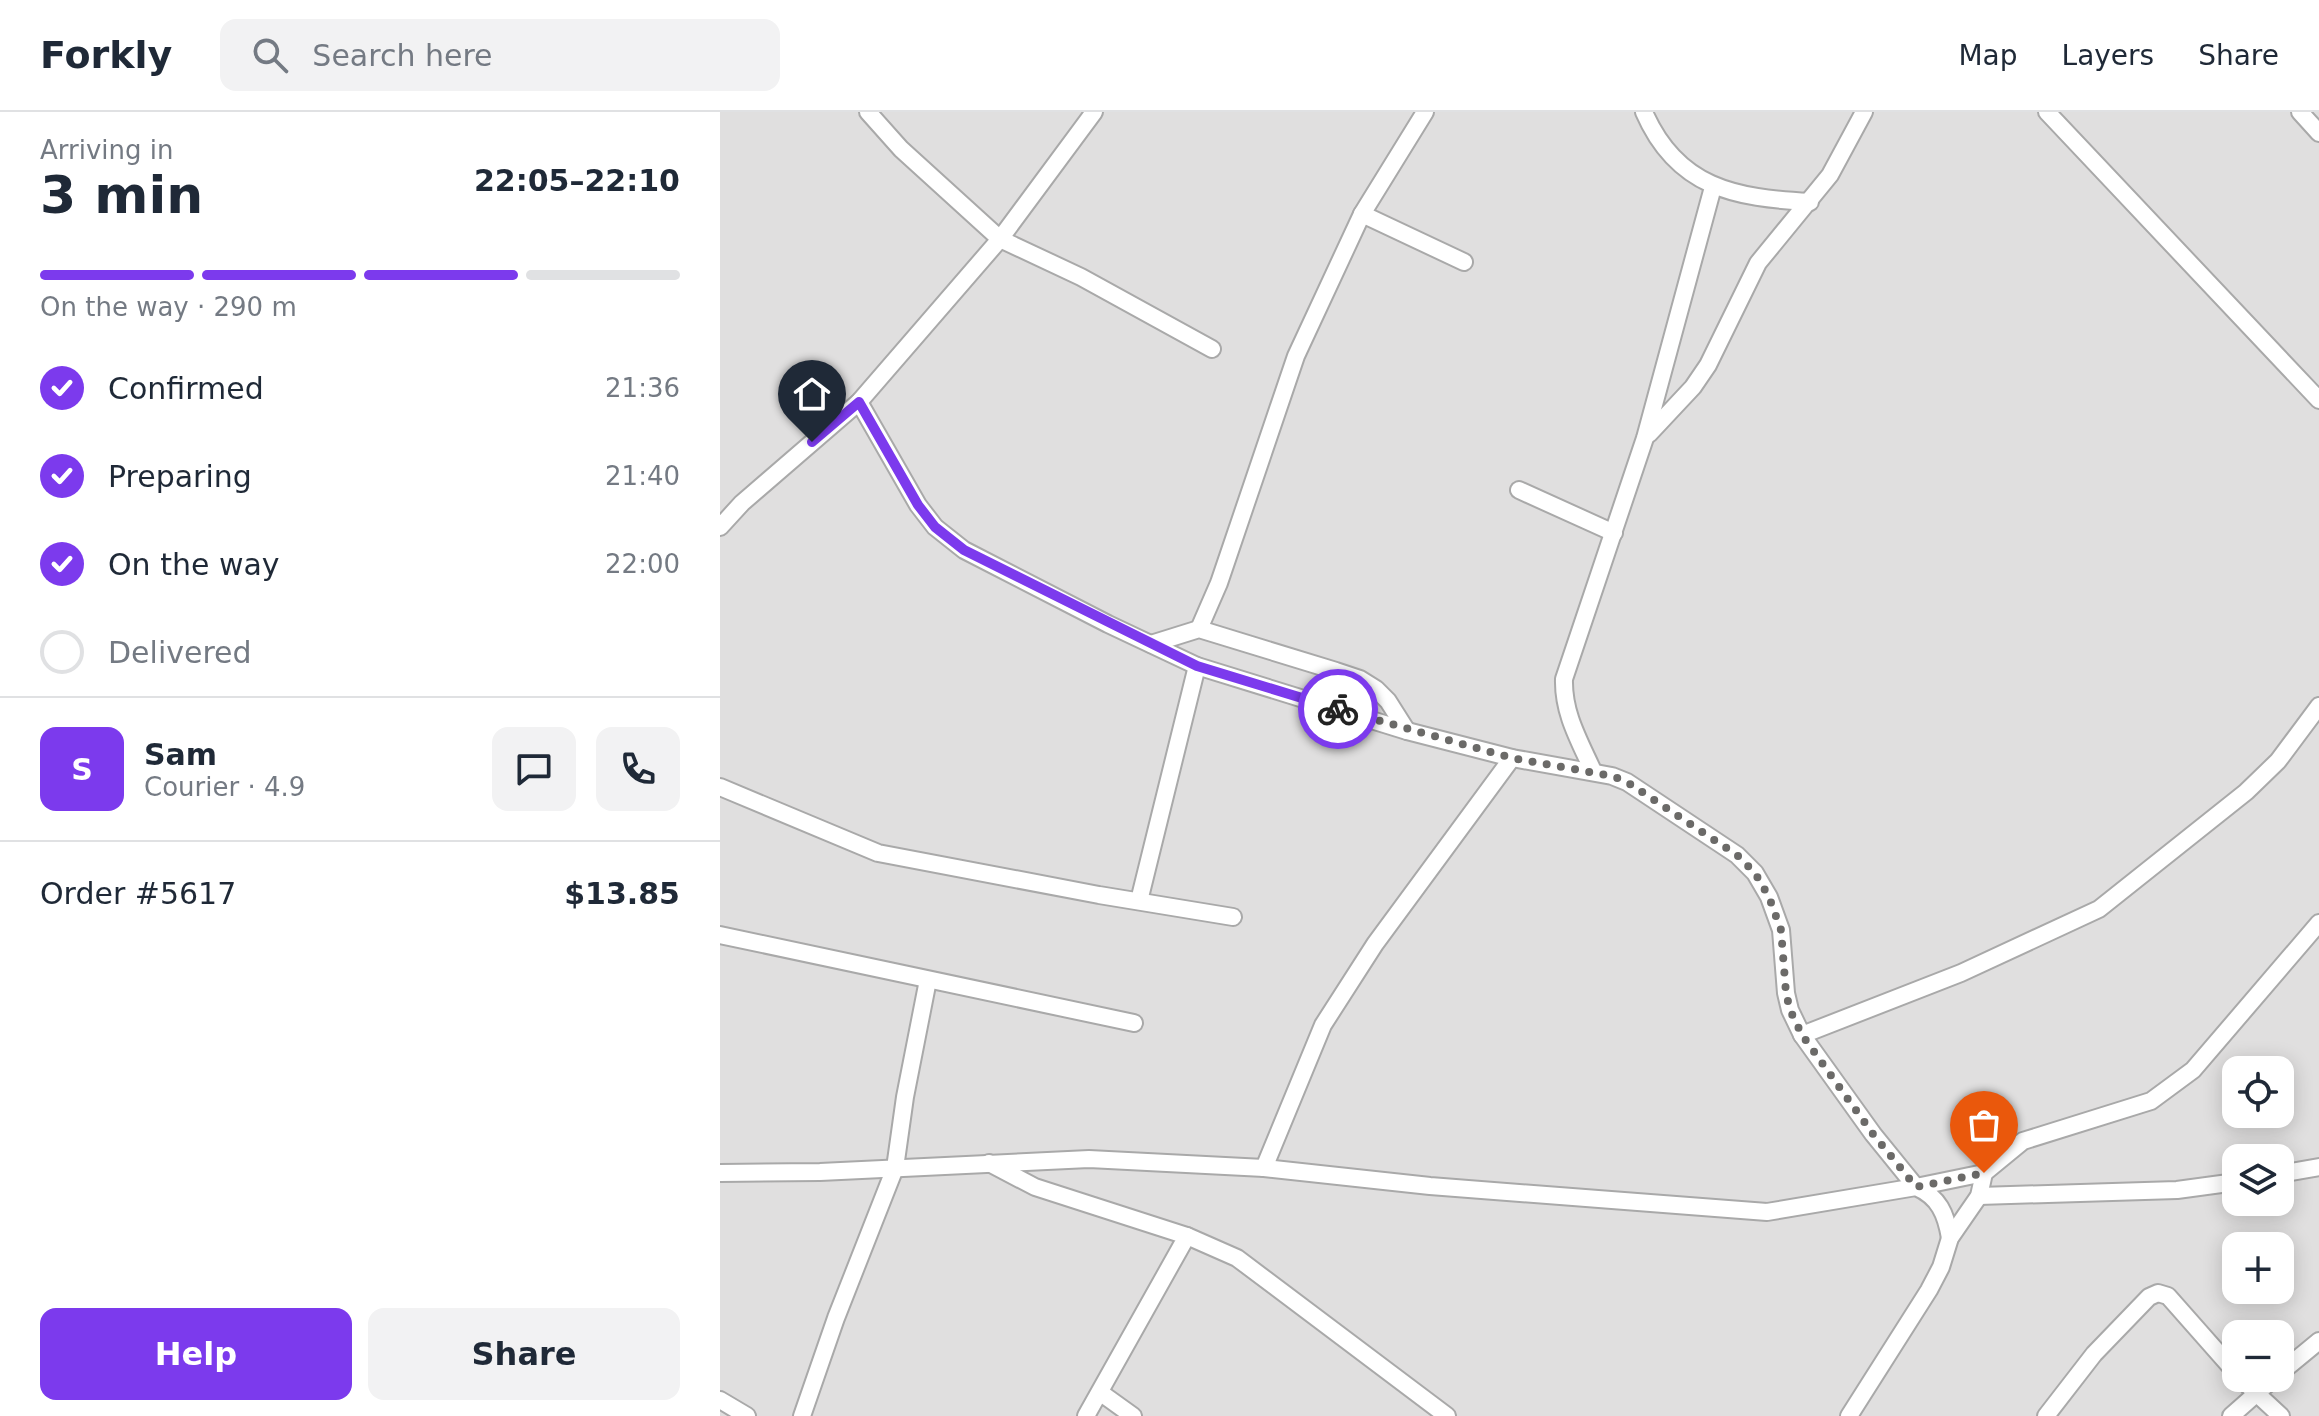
<!DOCTYPE html>
<meta charset="utf-8">
<style>
body{margin:0;font-family:"DejaVu Sans",sans-serif;background:#f2f2f3;color:#1f2937;height:100vh;display:flex;flex-direction:column;font-size:30px;white-space:nowrap}
*{box-sizing:border-box;margin:0}
p{font-size:26px;color:#747a83}
.icon{flex:none;width:44px;height:44px;fill:none;stroke:currentColor;stroke-width:2;stroke-linecap:round;stroke-linejoin:round}
.map{position:relative;flex:1;overflow:hidden}
.side{display:flex;flex-direction:column;background:#fff;width:720px}
.side>*{flex:none}
.fabs{position:absolute;left:1502px;top:944px;display:grid;gap:16px}
.fabs a{display:grid;place-items:center;width:72px;height:72px;border-radius:16px;background:#fff;box-shadow:0 4px 20px #0003;font-size:40px}
.pin{position:absolute;display:grid;place-items:center;width:68px;height:68px;color:#fff;margin:-82px -34px;border-radius:50% 50% 50% 0;rotate:-45deg;box-shadow:0 0 8px #0007}
.pin .icon{rotate:45deg}
.courier{position:absolute;display:grid;place-items:center;width:80px;height:80px;margin:-40px;border:6px solid #7c3aed;border-radius:50%;background:#fff;color:#222;box-shadow:0 2px 10px #0007}
.head em{font-style:normal;font-weight:600}
.head div{display:flex;flex-direction:column-reverse}
.head{display:flex;align-items:center;justify-content:space-between;height:136px;padding:0 40px}
h1{font-size:52px;font-weight:600;line-height:60px}
.bar{display:grid;grid-template-columns:repeat(4,1fr);gap:12px 8px;align-content:center;height:96px;padding:0 40px}
.bar i{height:10px;border-radius:6px;background:#e0e1e3}
.bar .on{background:#7c3aed}
.bar p{grid-column:span 4}
.line{display:flex;align-items:center;gap:20px;padding:0 40px;border-top:2px solid #e0e1e3}
.line div{flex:1}
.round{display:grid;place-items:center;flex:none;width:84px;height:84px;border-radius:16px;background:#f2f2f3}
ol{padding:0 40px;list-style:none}
li{display:flex;align-items:center;gap:24px;height:88px}
li p{margin-inline-start:auto}
li .icon{padding:8px;border-radius:50%;background:#7c3aed;color:#fff;stroke-width:4}
li:last-child{color:#747a83}
li i{width:44px;height:44px;border:4px solid #e0e1e3;border-radius:50%}
.cta{display:flex;gap:16px;margin-top:auto;padding:16px 40px}
.cta a{flex:1;height:92px;border-radius:16px;background:#7c3aed;color:#fff;font-size:32px;font-weight:600;line-height:92px;text-align:center}
.cta a+a{background:#f2f2f3;color:#1f2937}
header{display:flex;align-items:center;gap:48px;box-sizing:border-box;height:112px;padding:0 40px;background:#fff;border-bottom:2px solid #e0e1e3}
header strong{font-size:38px}
nav{display:flex;gap:44px;margin-inline-start:auto;font-size:28px}
.search{width:560px;height:72px;background:#f2f2f3;display:flex;align-items:center;gap:20px;box-sizing:border-box;padding:0 28px;border-radius:16px;color:#747a83;font-size:30px}
main{display:flex;flex:1;min-height:0}
.map>svg:first-child{display:block}
.residential{fill:#e0dfdf;fill-rule:evenodd}
.lines{fill:none;stroke-linecap:round;stroke-linejoin:round}
.minor-casing{stroke:#a9a9a9;stroke-width:20}
.minor{stroke:#fff;stroke-width:16}
.done{stroke:#6b6a68;stroke-width:8;stroke-dasharray:0 14.4}
.route{stroke:#7c3aed;stroke-width:10}
</style>
<header>
<strong>Forkly</strong>
<div class="search"><svg class="icon" aria-label="search" viewBox="0 0 24 24"><circle cx="10" cy="10" r="6"/><path d="M15 15l6 6"/></svg>Search here</div>
<nav><a>Map</a><a>Layers</a><a>Share</a></nav>
</header>
<main>
<section class="side">
<div class="head"><div><h1>3 min</h1><p>Arriving in</p></div><em>22:05–22:10</em></div>
<div class="bar"><i class="on"></i><i class="on"></i><i class="on"></i><i></i><p>On the way · 290 m</p></div>
<ol>
<li><svg class="icon" aria-label="check" viewBox="0 0 24 24"><path d="M5 12l5 5 9-10"/></svg>Confirmed<p>21:36</p></li>
<li><svg class="icon" aria-label="check" viewBox="0 0 24 24"><path d="M5 12l5 5 9-10"/></svg>Preparing<p>21:40</p></li>
<li><svg class="icon" aria-label="check" viewBox="0 0 24 24"><path d="M5 12l5 5 9-10"/></svg>On the way<p>22:00</p></li>
<li><i></i>Delivered</li>
</ol>
<div class="line" style="height:144px"><b class="round" style="background:#7c3aed;color:#fff">S</b><div><b>Sam</b><p>Courier · 4.9</p></div><a class="round"><svg class="icon" aria-label="chat" viewBox="0 0 24 24"><path d="M4 5h16v11H9l-5 4z"/></svg></a><a class="round"><svg class="icon" aria-label="phone" viewBox="0 0 24 24"><path d="M5 4h4l2 5-3 2q2 4 5 5l2-3 5 2v4C11 20 4 13 5 4z"/></svg></a></div>
<div class="line" style="height:104px"><div>Order #5617</div><b>$13.85</b></div>
<div class="cta"><a>Help</a><a>Share</a></div>
</section>
<div class="map">
<svg width="1599" height="1304" viewBox="0 0 1599 1304">
<rect width="100%" height="100%" fill="#f2efe9"/>
<!-- residential -->
<path class="residential" d="M 0,0 L 1599,0 L 1599,1304 L 0,1304 ZM 1516,958 L 1560,958 L 1560,1002 L 1516,1002 ZM 1516,1046 L 1560,1046 L 1560,1090 L 1516,1090 ZM 1516,1134 L 1560,1134 L 1560,1178 L 1516,1178 ZM 1516,1222 L 1560,1222 L 1560,1266 L 1516,1266 Z"/>
<g class="lines">
<!-- minor casing -->
<g class="minor-casing">
<g id="minor">
<polyline points="148,0 181,37 280,127 361,165 492,237"/>
<path d="M 924,0 C 957,76 1015,86 1090,90"/>
<polyline points="1327,0 1599,288"/>
<polyline points="1580,0 1599,21"/>
<polyline points="642,102 744,150"/>
<polyline points="139,290 198,393 215,415 244,438 388,512 477,554 687,619 792,646 892,664 907,670 1017,743 1035,761 1049,785 1061,818 1066,881 1070,898 1082,923 1153,1022 1196,1075 1264,1061 1303,1029 1431,989 1473,958 1599,811"/>
<polyline points="929,322 973,275 988,253 1038,151 1110,63 1144,0"/>
<polyline points="799,378 894,421"/>
<polyline points="0,415 22,391 139,290 280,127 374,0"/>
<polyline points="479,517 499,471 576,244 642,102 705,0"/>
<polyline points="431,532 479,517 616,559 640,567 656,577 668,589 687,619"/>
<path d="M 873,659 C 859,628 843,601 844,567 L 925,326 L 993,75"/>
<polyline points="0,675 158,741 379,783 513,805"/>
<polyline points="419,789 477,554"/>
<polyline points="0,823 414,911"/>
<polyline points="1082,923 1241,861 1379,797 1526,680 1558,649 1599,594"/>
<polyline points="269,1051 315,1075 467,1124 366,1304"/>
<polyline points="544,1056 603,913 655,832 792,646"/>
<path d="M 0,1061 L 100,1060 L 369,1047 L 544,1056 L 710,1074 L 1047,1100 L 1196,1075 C 1219,1085 1226,1102 1230,1126"/>
<polyline points="1560,1062 1599,1055"/>
<polyline points="1259,1084 1457,1078 1516,1070"/>
<polyline points="467,1124 517,1146 727,1304"/>
<polyline points="1560,1261 1599,1229"/>
<polyline points="1520,1266 1561,1304"/>
<polyline points="381,1281 413,1304"/>
<polyline points="0,1288 27,1304"/>
<polyline points="82,1304 116,1206 175,1056 185,985 208,868"/>
<polyline points="1129,1304 1209,1178 1221,1155 1230,1126 1259,1084 1264,1061"/>
<polyline points="1326,1304 1374,1242 1429,1185 1438,1181 1448,1184 1516,1261"/>
<polyline points="1511,1304 1554,1266"/>
</g>
</g>
<!-- minor -->
<use href="#minor" class="minor"/>
</g>
<g class="lines">
<!-- done -->
<polyline class="done" points="618,597 792,646 892,664 907,670 1017,743 1035,761 1049,785 1061,818 1066,881 1070,898 1082,923 1153,1022 1196,1075 1264,1061"/>
<!-- route -->
<polyline class="route" points="92,330 139,290 198,393 215,415 244,438 477,554 618,597"/>
</g>
</svg>
<div class="fabs">
<a><svg class="icon" aria-label="locate" viewBox="0 0 24 24"><circle cx="12" cy="12" r="6"/><path d="M12 2v4M12 18v4M2 12h4M18 12h4"/></svg></a>
<a><svg class="icon" aria-label="layers" viewBox="0 0 24 24"><path d="M12 4l9 5-9 5-9-5zM3 14l9 5 9-5"/></svg></a>
<a>+</a>
<a>−</a>
</div>
<div class="pin" style="left:1264px;top:1061px;background:#ea580c"><svg class="icon" aria-label="bag" viewBox="0 0 24 24"><path d="M5 8h14l-1 12H6zM9 8a3 3 0 0 1 6 0"/></svg></div>
<div class="pin" style="left:92px;top:330px;background:#1f2937"><svg class="icon" aria-label="home" viewBox="0 0 24 24"><path d="M3 11l9-7 9 7M6 9v11h12V9"/></svg></div>
<div class="courier" style="left:618px;top:597px"><svg class="icon" aria-label="bike" viewBox="0 0 24 24"><circle cx="6" cy="16" r="4"/><circle cx="18" cy="16" r="4"/><path d="M6 16l4-8h5l3 8M10 8l3 8H6M13 5h3"/></svg></div>
</div>
</main>
